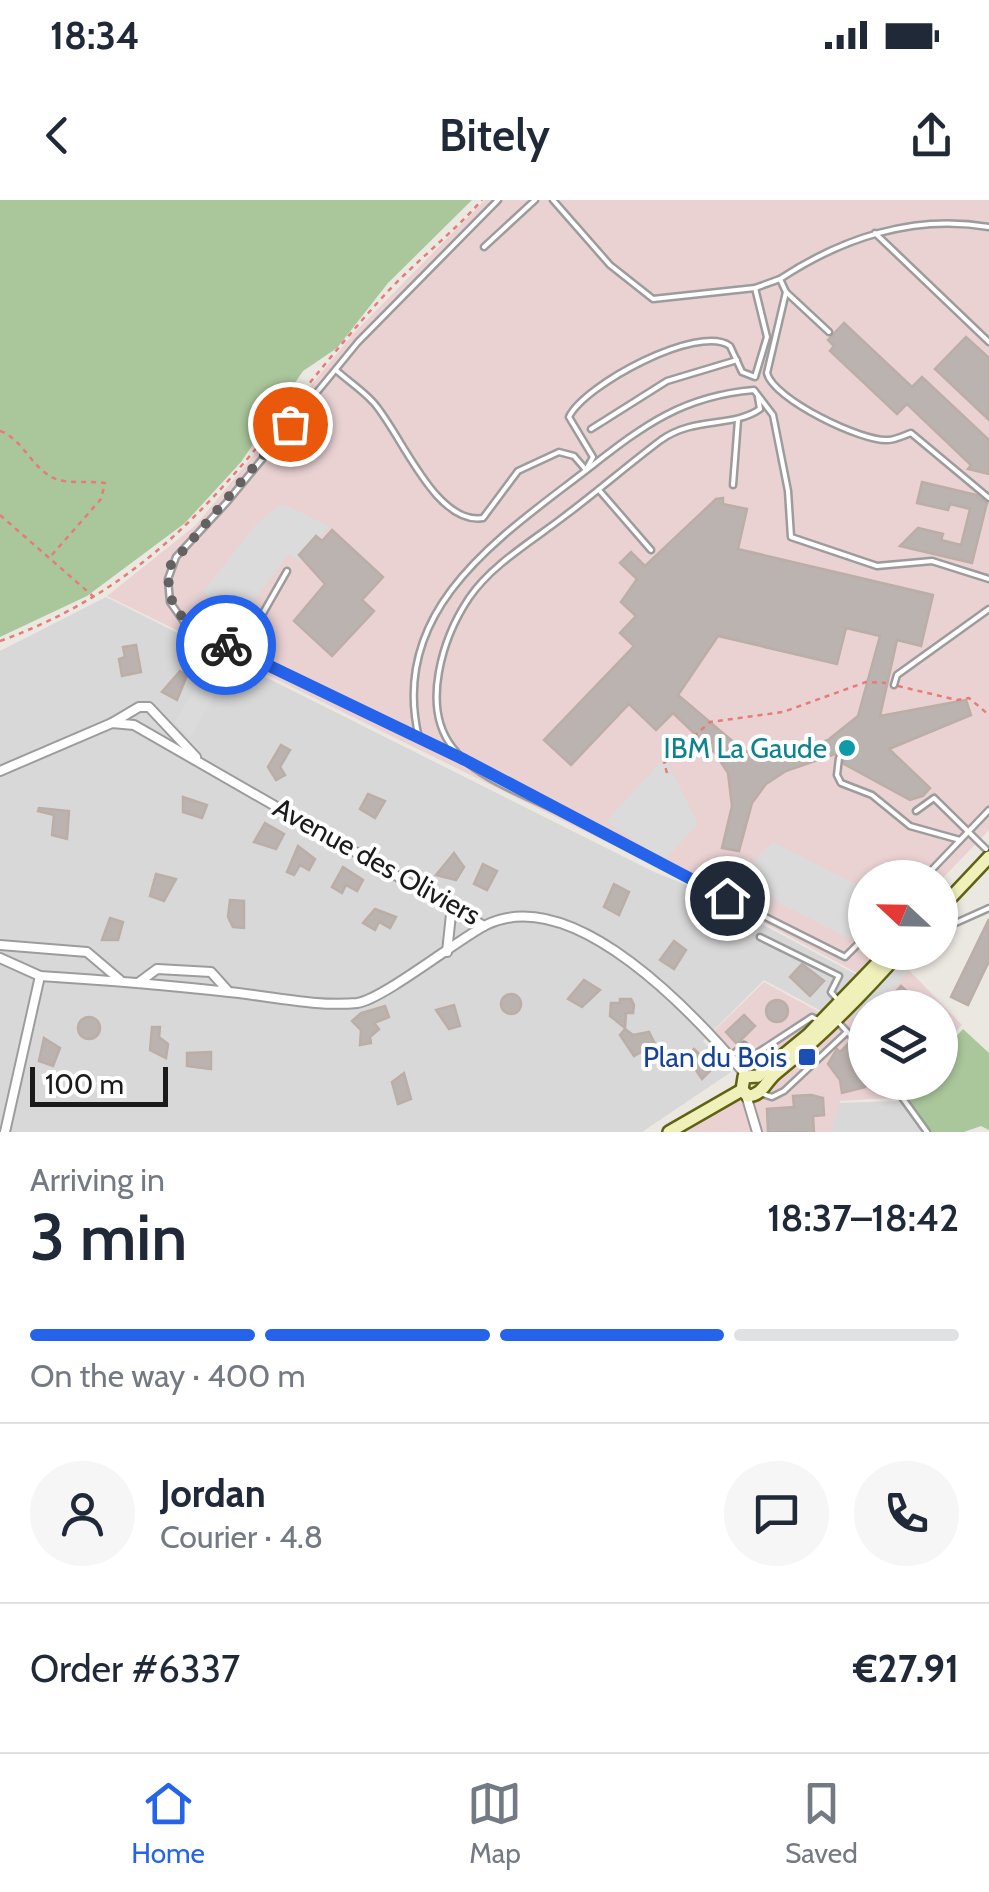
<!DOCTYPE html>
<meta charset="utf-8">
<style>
body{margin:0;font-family:Cabin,sans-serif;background:#f6f6f7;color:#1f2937;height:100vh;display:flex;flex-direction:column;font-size:38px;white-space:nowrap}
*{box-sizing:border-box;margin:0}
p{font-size:32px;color:#747a83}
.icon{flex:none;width:55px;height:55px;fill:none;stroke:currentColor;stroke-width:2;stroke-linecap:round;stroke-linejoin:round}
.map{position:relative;height:932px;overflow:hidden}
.side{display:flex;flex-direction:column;background:#fff;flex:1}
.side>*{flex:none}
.needle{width:65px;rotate:292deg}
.controls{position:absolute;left:848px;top:660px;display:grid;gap:20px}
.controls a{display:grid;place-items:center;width:110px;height:110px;border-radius:50%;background:#fff;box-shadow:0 2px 8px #0004;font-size:50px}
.scale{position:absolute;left:30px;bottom:25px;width:138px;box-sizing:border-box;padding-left:10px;border:5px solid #1b1b1b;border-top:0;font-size:28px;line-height:35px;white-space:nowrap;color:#1b1b1b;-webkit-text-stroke:8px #fff;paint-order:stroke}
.pin{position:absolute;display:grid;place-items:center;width:85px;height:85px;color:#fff;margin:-42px;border:5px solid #fff;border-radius:50%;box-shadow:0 2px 10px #0007}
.courier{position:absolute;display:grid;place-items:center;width:100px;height:100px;margin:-50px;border:8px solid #2563eb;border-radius:50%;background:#fff;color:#222;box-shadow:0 2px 12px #0007}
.headline em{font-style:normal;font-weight:600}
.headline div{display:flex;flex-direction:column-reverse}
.headline{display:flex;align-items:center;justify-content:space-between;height:170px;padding:0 30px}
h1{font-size:65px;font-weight:600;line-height:75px}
.bar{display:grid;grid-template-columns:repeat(4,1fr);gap:15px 10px;align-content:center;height:120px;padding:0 30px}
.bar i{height:12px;border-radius:8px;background:#e0e1e3}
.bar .current{background:#2563eb}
.bar p{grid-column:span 4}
.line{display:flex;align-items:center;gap:25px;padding:0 30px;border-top:2px solid #e0e1e3}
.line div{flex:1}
.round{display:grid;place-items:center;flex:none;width:105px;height:105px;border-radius:52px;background:#f6f6f7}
.status{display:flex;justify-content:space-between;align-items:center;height:70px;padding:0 50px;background:#fff;direction:ltr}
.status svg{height:28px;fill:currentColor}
header{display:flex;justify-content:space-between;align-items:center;height:130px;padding:0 30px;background:#fff;font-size:45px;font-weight:600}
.menu{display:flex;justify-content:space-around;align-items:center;height:140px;border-top:2px solid #e0e1e3;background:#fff;font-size:28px;color:#747a83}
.menu a{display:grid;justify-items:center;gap:5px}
.menu .current{color:#2563eb}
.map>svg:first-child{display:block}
.residential{fill:#d9d8d8}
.commercial{fill:#ead2d3}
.forest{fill:#aac69b}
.parking{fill:#dbdbdb}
.building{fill:#bbb3af;stroke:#bbaea6;stroke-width:2.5;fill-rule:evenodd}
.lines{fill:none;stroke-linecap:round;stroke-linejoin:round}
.lane-casing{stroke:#9c9c9c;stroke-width:9}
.street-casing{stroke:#9c9c9c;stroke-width:12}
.secondary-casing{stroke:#5e6211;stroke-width:16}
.path{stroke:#e77b76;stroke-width:2.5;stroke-dasharray:5 5;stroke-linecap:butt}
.lane{stroke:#fff;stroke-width:4}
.street{stroke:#fff;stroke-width:8}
.secondary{stroke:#f0f0ba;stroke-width:11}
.done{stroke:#646260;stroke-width:10;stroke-dasharray:0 18}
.route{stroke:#2563eb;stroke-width:12}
.culture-dot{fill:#0f9aa8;stroke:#fff;stroke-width:4}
.transit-dot{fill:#1a4fb4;stroke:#fff;stroke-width:4}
.labels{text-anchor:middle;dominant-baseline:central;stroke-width:8;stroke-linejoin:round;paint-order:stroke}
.culture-label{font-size:28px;fill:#0d838f;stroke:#fff;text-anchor:end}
.street-label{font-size:28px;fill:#1b1b1b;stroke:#fff}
.transit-label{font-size:28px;fill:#164399;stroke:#fff;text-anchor:end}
</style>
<div class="status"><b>18:34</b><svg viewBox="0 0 49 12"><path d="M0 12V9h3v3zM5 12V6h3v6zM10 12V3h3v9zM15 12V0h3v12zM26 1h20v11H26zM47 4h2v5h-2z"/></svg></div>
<header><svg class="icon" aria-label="back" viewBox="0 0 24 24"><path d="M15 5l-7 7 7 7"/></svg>Bitely<svg class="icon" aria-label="share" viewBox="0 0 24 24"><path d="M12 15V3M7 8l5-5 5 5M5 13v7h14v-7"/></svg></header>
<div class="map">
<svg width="989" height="932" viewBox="0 0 989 932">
<rect width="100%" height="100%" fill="#ebe7e1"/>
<!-- residential -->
<g class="residential">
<polygon points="106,397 654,672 692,687 859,776 823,812 764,780 703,841 731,872 642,932 0,932 0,451"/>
<polygon points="904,901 929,932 830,932 835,903"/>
</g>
<!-- commercial -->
<g class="commercial">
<polygon points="485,0 989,0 989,630 940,681 940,678 865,678 865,752 876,753 857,773 692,684 107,396 196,325 354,133"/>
<polygon points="897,758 962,825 940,847 940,808 865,808 865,882 905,883 890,898 840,901 831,932 682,932 822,843"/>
<polygon points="764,782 819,812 809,828 750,869 712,833"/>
</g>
<!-- forest -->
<g class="forest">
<polygon points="0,0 472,0 388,83 337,148 303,171 241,262 185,323 87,396 0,437"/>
<polygon points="963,829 989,853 989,930 981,926 964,932 931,932 903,891 912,883 940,882 940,854"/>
</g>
<!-- parking -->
<g class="parking">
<polygon points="282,304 330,326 299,361 289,354 238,421 203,392 258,322"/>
<polygon points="215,454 233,464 190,538 175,522"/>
<polygon points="665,557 698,624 665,660 606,621"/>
<polygon points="773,642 865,689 863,729 850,739 735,680"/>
<polygon points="897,762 908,773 876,807 865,808 865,819 859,825 849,815"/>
</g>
<!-- building -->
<g class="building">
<polygon points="844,123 912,187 922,177 989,240 989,274 968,269 971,265 907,204 897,214 830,151 834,146 828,140"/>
<polygon points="966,137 989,158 989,220 935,169"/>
<polygon points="922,282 976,295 987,303 972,363 900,346 918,328 943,334 941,340 961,345 970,309 950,304 948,310 917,303"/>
<path d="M 723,298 L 723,304 L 747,309 L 738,349 L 933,395 L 921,446 L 897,440 L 880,516 L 966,500 L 971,515 L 889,549 L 930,588 L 923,596 L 910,600 L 844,564 L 844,555 L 838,553 L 786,571 L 766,584 L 752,603 L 739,651 L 722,648 L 732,606 L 728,573 L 715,553 L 673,513 L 656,530 L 629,504 L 571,565 L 544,540 L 634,446 L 620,433 L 636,416 L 621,402 L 637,379 L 620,363 L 631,352 L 645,366 L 716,299 ZM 846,428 L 880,436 L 858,516 L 828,540 L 780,555 L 744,551 L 678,495 L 718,436 L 837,464 Z"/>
<polygon points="332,330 383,377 362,400 374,411 332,456 294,421 325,384 299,355 316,336 322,341"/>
<polygon points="136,445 141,472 122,476 119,459 125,457 123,447"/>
<polygon points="180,471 187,475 177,500 162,492"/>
<polygon points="281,545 290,550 280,567 285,575 276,580 268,567"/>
<polygon points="368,594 385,601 375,618 360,609"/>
<polygon points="183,597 207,605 202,618 183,612"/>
<polygon points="39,608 69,611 67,639 52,635 54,615 38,611"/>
<polygon points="265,623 284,634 276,649 254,642"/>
<polygon points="298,646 315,659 309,670 300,665 294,675 287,672"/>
<polygon points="454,653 464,667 456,680 436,675"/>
<polygon points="483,664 497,671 487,690 474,684"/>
<polygon points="343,667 363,680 357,691 346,685 342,693 332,687"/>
<polygon points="156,674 176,679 164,701 150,696"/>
<polygon points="614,684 629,692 619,715 604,707"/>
<polygon points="230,700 244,701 244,728 233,727 228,717"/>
<polygon points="375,709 396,717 390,728 379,722 375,730 363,723"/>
<polygon points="110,718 123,722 118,740 102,740"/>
<polygon points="989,719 989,761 968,805 951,797"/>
<polygon points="674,741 686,750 674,769 660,760"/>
<polygon points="802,764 824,781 810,796 790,777"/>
<polygon points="584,780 600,790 582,807 568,799"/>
<polygon points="901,786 925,808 881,808"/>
<circle cx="511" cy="804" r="10"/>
<polygon points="620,799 631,799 634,805 633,813 626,813 625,828 610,816 611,803 620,803"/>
<circle cx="777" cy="811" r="11"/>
<polygon points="454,805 460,826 449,829 436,810"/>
<polygon points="385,806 389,817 374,823 379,829 370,837 371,843 360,845 361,830 352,821 361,813"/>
<polygon points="744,815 755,826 737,844 726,832"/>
<circle cx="89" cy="828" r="11"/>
<polygon points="152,827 160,827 159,837 168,844 166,858 150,850"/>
<polygon points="625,829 633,835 649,832 655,844 634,856 620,835"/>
<polygon points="44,838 60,848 53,866 39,861"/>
<polygon points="848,844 865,860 865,887 842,893 840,880 828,864 837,849 840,852"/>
<polygon points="694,849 713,868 702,879 687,857"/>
<polygon points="211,852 211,869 187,866 187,853"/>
<polygon points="404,873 411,899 398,904 392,882"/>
<polygon points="811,895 823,898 824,915 813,916 814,932 768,932 767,909 794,907 793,896"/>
</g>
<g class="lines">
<!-- lane casing -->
<g class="lane-casing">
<g id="lane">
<polyline points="553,0 610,65 653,99 755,88 780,79"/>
<polyline points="875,33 989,142"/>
<polyline points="484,47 535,0"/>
<path d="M 786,92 L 767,173 C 773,199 862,242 888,240 C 895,240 905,235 911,233 L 989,298"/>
<path d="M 829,132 L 786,92 L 780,79 C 842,38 914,14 989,27"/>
<path d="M 336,170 C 348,181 362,190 373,202 C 400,231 435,326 483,318 L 518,271 L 559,252 L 574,256 L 586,270 L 593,257 L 569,217 C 584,185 699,123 730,146 L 742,172 L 755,177 L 767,137 L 755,88"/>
<path d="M 758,197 L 760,209 C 733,228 695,216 661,240 C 629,264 598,291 566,315 C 534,340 492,364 469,398 C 443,437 420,507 453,548 C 476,578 529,596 562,613 C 656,662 751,710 845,757 L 865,737"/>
<polyline points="591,229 667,181 737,160"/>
<polyline points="733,285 738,220"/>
<polyline points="599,290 651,350"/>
<polyline points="241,452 287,371"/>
<polyline points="894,485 897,475 989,409"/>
<path d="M 419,538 C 390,419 484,348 567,285 C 631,237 670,197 754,190 L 773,215 L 788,291 L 791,337 L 877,366 L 932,361 L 989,379"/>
<polyline points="460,558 199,432 184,422 170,402 168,379 176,357 227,302 358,142 498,0"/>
<polyline points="839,558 837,575 841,583 872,595 910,626 960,640"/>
<polyline points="916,611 934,598 986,649"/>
<polyline points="924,678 989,610"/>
<polyline points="940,698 941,696"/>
<polyline points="940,730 989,708"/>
<polyline points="760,737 839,776 831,792 837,799"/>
<polyline points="838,822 865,851"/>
<polyline points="732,855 744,845 754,855 812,817 816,819"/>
<polyline points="891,882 927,932"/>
<polyline points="760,893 772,897 784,891 847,832"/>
</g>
</g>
<!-- street casing -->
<g class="street-casing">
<g id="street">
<polyline points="112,523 139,507 149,507 196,557"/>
<polyline points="0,571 112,523 134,525 484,726"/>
<polyline points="0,745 87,752 120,780"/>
<polyline points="447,752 452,705"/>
<path d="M 0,758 L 40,776 C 103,780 166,785 229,792 C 270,796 316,807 357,803 C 382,800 460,738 486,725 C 574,682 696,816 746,875"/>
<polyline points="138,783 157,769 211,772 228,791"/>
<polyline points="746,895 757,932"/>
<polyline points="5,932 40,776"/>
</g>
</g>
<!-- secondary casing -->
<g class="secondary-casing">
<g id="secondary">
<polyline points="940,709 989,657"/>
<polyline points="758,876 808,835 888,752"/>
<path d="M 742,890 L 748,896 C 763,895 765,882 776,873 C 822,836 861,796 900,752"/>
<polyline points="742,890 744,877 758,876"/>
<polyline points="669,932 742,890"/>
</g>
</g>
<!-- path -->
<g class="path">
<path d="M 0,231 C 26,240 34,277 64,281 C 77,283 91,281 105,283 L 101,299 L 51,356"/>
<polyline points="0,315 95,398"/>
<path d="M 0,441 C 186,374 254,240 379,101 C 411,65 450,36 482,0"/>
<polyline points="898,486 957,500 969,498 989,515"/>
<polyline points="667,573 664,563 710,522 783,512 866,482 886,483"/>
</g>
<!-- lane -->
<use href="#lane" class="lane"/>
<!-- street -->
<use href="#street" class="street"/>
<!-- secondary -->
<use href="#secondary" class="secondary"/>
</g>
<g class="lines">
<!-- done -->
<path class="done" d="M 226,445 C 190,428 162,411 170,366 L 290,224"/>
<!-- route -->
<polyline class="route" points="226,445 465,560 727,698"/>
</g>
<!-- markers -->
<circle class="culture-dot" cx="847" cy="548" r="10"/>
<rect class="transit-dot" x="797" y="847" width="20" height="20" rx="5"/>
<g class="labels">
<!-- culture labels -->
<g class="culture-label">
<text x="827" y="548">IBM La Gaude</text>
</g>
<!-- street labels -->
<g class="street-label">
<text transform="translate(377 661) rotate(29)">Avenue des Oliviers</text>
</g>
<!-- transit labels -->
<g class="transit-label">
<text x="787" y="857">Plan du Bois</text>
</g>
</g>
</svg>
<div class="controls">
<a><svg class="needle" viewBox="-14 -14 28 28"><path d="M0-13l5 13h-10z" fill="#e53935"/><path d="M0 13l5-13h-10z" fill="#747a83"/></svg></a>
<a><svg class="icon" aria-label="layers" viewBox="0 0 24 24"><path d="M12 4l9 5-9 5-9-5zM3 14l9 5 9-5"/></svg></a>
</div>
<div class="scale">100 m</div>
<div class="pin" style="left:290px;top:224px;background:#ea580c"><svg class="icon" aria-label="bag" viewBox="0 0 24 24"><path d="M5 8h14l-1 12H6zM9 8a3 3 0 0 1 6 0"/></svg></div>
<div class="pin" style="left:727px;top:698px;background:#1f2937"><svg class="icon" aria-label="home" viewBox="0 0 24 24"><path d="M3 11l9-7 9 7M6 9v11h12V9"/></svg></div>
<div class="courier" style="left:226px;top:445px"><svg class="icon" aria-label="bike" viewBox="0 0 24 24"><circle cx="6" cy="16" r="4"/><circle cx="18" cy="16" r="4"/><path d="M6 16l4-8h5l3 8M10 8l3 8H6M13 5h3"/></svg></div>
</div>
<section class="side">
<div class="headline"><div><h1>3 min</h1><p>Arriving in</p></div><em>18:37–18:42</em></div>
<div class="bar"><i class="current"></i><i class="current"></i><i class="current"></i><i></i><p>On the way · 400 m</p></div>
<div class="line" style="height:180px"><a class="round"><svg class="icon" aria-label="person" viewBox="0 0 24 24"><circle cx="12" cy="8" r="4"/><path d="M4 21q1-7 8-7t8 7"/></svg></a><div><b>Jordan</b><p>Courier · 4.8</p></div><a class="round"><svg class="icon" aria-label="chat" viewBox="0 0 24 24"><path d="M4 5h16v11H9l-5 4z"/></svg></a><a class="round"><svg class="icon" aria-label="phone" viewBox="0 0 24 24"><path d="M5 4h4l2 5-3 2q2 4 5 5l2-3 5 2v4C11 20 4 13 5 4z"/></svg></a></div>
<div class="line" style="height:130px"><div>Order #6337</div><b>€27.91</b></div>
</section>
<nav class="menu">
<a class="current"><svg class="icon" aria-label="home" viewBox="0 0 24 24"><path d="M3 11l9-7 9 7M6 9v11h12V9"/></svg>Home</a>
<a><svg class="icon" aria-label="map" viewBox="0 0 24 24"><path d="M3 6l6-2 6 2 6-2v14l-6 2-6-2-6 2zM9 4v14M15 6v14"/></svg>Map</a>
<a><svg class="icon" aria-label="saved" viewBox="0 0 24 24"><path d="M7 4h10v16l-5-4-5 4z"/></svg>Saved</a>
</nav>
